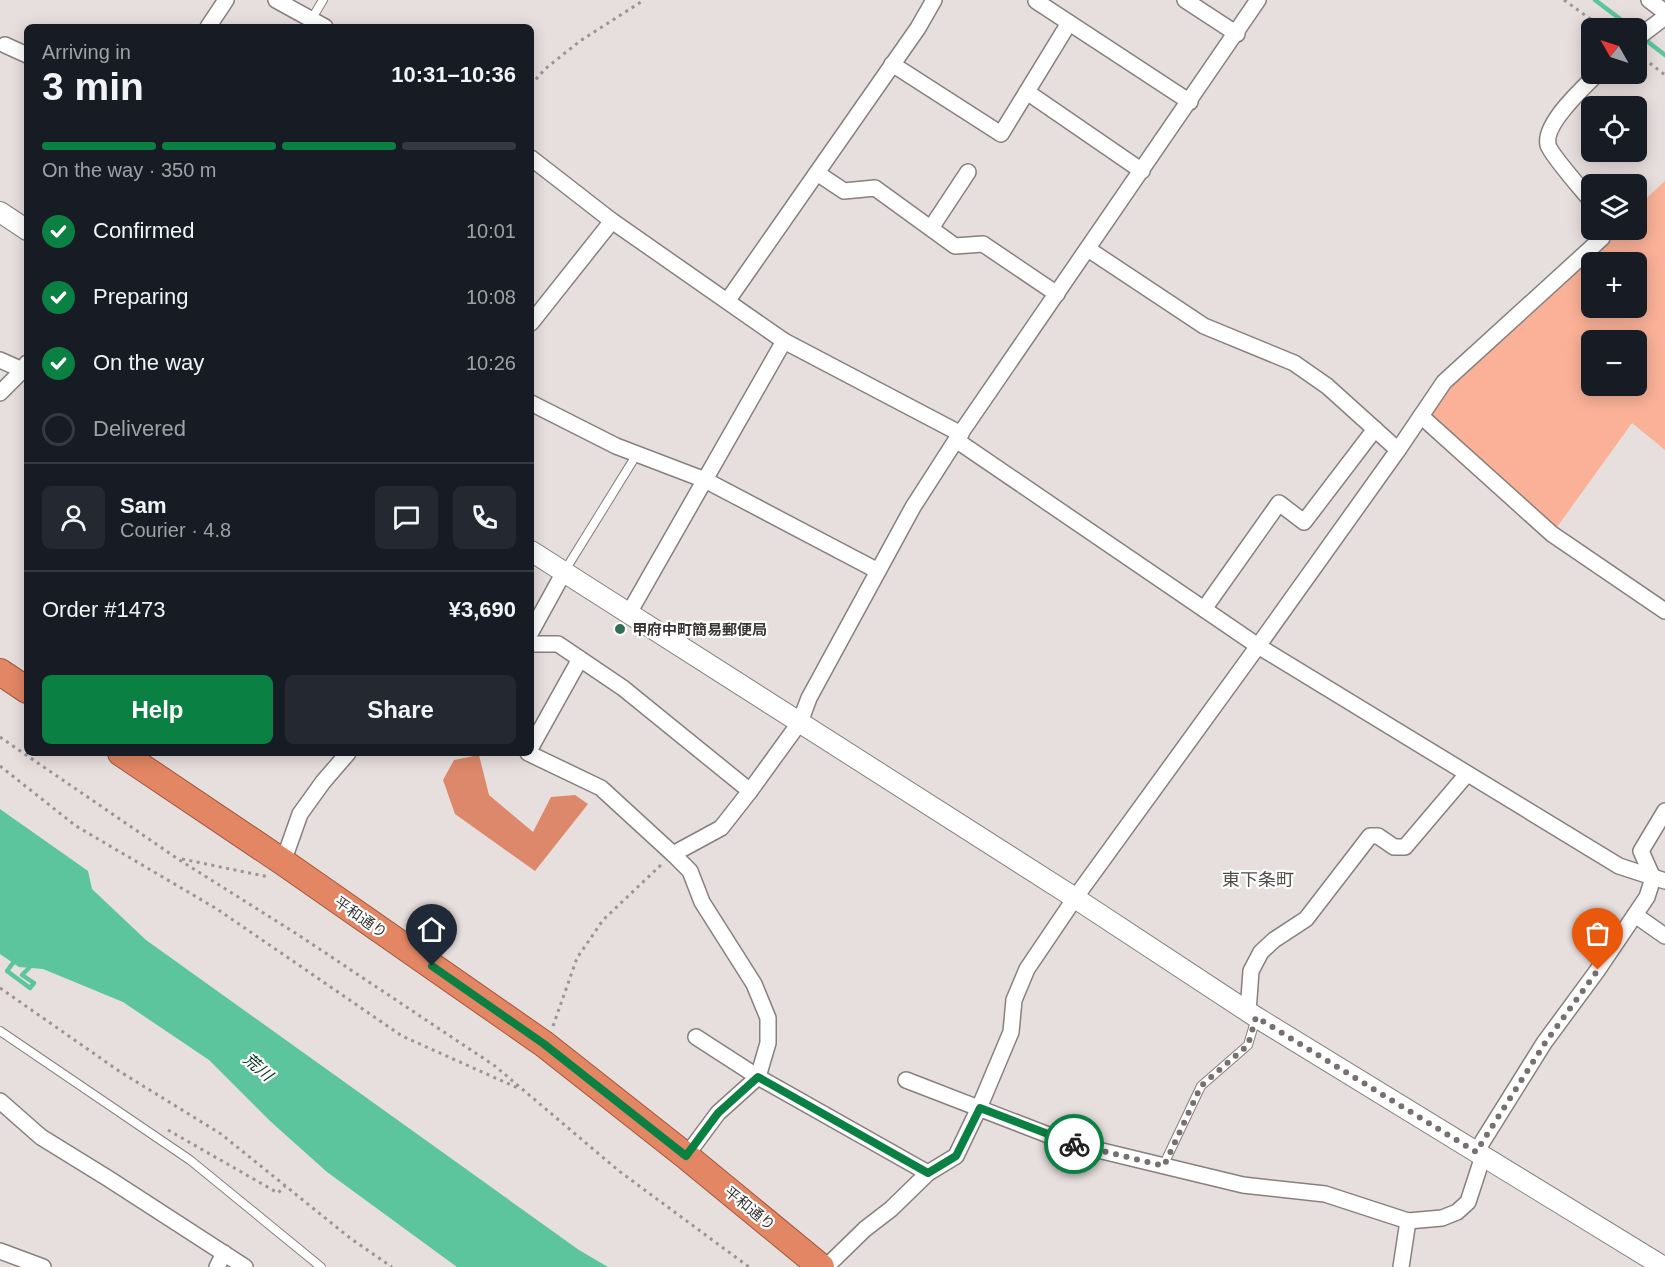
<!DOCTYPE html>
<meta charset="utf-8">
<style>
body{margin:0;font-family:Helvetica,"Noto Sans JP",sans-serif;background:#242831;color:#f1f3f6;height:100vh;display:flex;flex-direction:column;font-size:22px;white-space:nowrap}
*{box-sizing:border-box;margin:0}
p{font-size:20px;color:#9ea1a6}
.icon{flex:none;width:33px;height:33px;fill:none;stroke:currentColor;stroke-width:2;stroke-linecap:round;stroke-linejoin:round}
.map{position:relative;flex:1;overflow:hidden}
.sheet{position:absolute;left:24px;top:24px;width:510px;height:732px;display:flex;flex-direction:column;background:#171b24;border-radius:9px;box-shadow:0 3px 15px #0003}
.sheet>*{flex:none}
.needle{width:39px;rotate:309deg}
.fabs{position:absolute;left:1581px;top:18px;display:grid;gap:12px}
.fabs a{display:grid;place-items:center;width:66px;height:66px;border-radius:9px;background:#171b24;box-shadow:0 3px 15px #0003;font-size:30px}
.pin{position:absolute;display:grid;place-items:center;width:51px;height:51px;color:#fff;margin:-62px -26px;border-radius:50% 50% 50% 0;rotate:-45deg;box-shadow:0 0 6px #0007}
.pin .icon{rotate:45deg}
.courier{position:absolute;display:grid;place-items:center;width:60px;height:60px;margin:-30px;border:4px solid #0b8043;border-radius:50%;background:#fff;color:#222;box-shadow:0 2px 8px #0007}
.headline em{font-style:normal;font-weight:600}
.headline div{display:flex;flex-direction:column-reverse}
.headline{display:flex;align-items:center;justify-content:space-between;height:102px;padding:0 18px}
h1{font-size:39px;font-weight:600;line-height:45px}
.bar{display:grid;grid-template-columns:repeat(4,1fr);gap:9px 6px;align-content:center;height:72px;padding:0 18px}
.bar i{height:8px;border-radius:4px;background:#363941}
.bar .current{background:#0b8043}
.bar p{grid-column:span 4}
.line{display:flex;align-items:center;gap:15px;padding:0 18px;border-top:2px solid #363941}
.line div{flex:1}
.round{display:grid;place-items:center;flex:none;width:63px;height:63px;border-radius:9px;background:#242831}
ol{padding:0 18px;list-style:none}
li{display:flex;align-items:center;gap:18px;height:66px}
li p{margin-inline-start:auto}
li .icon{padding:6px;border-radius:50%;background:#0b8043;color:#fff;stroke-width:4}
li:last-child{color:#9ea1a6}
li i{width:33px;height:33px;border:3px solid #363941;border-radius:50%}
.action{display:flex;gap:12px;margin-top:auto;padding:12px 18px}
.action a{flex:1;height:69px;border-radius:9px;background:#0b8043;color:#fff;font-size:24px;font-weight:600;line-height:69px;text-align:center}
.action a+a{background:#242831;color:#f1f3f6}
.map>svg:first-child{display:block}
.green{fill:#fab197;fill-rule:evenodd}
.forest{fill:#dd886a}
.water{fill:#5dc59e}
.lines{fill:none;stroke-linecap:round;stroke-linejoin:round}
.stream{stroke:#5dc59e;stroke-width:4.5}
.service-casing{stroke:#87807e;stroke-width:10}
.minor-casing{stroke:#87807e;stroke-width:18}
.tertiary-casing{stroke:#87807e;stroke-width:22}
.trunk-casing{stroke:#a2563a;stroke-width:28}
.path{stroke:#9a9493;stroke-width:3;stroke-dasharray:3 4.5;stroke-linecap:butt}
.service{stroke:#fff;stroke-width:8}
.minor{stroke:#fff;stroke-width:15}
.tertiary{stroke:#fff;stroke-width:20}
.trunk{stroke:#e28664;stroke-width:26}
.done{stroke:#767170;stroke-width:6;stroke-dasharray:0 10.8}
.route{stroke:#0b8043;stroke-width:8}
.poi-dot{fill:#326d56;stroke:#fff;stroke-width:2}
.labels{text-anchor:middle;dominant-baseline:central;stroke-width:4.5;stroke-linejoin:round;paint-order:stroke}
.poi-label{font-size:15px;font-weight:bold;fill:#393635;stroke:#fff;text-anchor:start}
.street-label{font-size:15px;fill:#393635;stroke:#fff}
.water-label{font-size:16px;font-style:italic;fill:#023323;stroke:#fff}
.quarter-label{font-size:18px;fill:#524c4a;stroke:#fff}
</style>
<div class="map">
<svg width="1665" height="1267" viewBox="0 0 1665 1267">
<rect width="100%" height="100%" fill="#e7dfdd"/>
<!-- green -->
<path class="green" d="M 1665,181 L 1665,450 L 1632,423 L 1552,534 L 1421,416 L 1444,382 L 1611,230 L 1636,230 L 1637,207 ZM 1592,262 L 1636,262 L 1636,308 L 1592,308 ZM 1592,340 L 1636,340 L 1636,386 L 1592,386 Z"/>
<!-- forest -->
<polygon class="forest" points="479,755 489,795 533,832 551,797 575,795 588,804 535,871 455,814 443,780 454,760"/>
<!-- water -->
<polygon class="water" points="0,809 88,871 92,889 146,940 579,1250 608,1267 457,1267 327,1172 270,1121 209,1060 123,1002 43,969 19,967 0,954"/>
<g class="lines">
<!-- stream -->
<g class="stream">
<polyline points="1595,0 1632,28"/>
<polyline points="1643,38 1665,55"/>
<polyline points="13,963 7,971 30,988 34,983 22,975 29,968"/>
</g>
<!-- service casing -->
<g class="service-casing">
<g id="service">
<polyline points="311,20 323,0"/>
<polyline points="564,572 637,454"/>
<polyline points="0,1031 190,1160 321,1267"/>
<polyline points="1163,1166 1201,1086 1248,1045 1256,1018"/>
</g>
</g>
<!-- minor casing -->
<g class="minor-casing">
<g id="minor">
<polyline points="276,0 325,27"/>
<polyline points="1185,0 1237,34"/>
<polyline points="1649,0 1665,12"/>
<polyline points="1036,1 1190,102"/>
<polyline points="208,27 226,0"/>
<polyline points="1636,39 1665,17"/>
<polyline points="5,45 27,55"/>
<polyline points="892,64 1001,134 1069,23"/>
<polyline points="1027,92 1142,171"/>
<polyline points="531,158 612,221 784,341 961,434"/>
<polyline points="817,173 844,191 875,188 955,246 983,244 1057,294"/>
<path d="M 1592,202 C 1583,191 1551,155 1548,145 C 1543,124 1583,88 1597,74"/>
<polyline points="931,228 968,172"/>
<polyline points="1088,249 1204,326 1294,363 1327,386 1398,450"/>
<polyline points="728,300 918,28 934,0"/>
<polyline points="531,323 612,221"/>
<polyline points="0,360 27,372"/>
<polyline points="0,393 22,371 27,363"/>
<polyline points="531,403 616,446 705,480 878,571"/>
<polyline points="1421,416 1552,534 1665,611"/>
<polyline points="956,440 1258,646 1619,866 1665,881"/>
<polyline points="1204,609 1279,503 1304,522 1375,429"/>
<polyline points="629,613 784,341"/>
<polyline points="531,632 564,572"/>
<polyline points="531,644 558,644 623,688 750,791"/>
<polyline points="531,747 580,659"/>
<polyline points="528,753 601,788 673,854 690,871 702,902 754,984 768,1018 768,1043 758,1077 718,1113 686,1156"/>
<polyline points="673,854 721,828 750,791 800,722 809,698 913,507 956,440 1258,0"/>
<polyline points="283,862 300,814 323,782 348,753"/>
<polyline points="1635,915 1665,936"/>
<polyline points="1248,1012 1251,971 1261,952 1274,940 1306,919 1370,836 1378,836 1394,847 1405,847 1467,774"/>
<polyline points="696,1037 758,1077 928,1173"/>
<polyline points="906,1080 1069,1143 1243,1185 1325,1194 1408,1221 1442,1218 1457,1212 1468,1202 1483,1156"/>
<polyline points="0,1101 41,1137 109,1179 245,1267"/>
<polyline points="1476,1152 1544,1043 1597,971 1647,897 1653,878 1641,851 1665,811"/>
<polyline points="0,1251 43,1267"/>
<polyline points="217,1267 224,1253"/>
<polyline points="826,1267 865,1229 891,1209 928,1173 956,1156 979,1108 1011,1032 1014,1000 1027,969 1075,898 1258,646 1398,450 1444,382 1602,238 1604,230"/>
<polyline points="1401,1267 1408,1221"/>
</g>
</g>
<!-- tertiary casing -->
<g class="tertiary-casing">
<g id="tertiary">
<polyline points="0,212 27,230"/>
<polyline points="531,551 1075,898 1256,1017 1664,1267"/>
</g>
</g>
<!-- trunk casing -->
<g class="trunk-casing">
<g id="trunk">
<polyline points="0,672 27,690"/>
<polyline points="121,753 283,862 544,1044 686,1156 821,1267"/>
</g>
</g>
<!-- path -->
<g class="path">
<polyline points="1564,0 1603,28"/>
<polyline points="1638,54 1665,75"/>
<polyline points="531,85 545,69 580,41 644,0"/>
<polyline points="0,737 178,859 300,936 495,1066 619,1171 749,1267"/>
<polyline points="0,766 76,826 217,909 402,1036 520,1089"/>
<polyline points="182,859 269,877"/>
<polyline points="0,988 119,1071 221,1134 350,1238 392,1267"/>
<polyline points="553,1026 577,958 603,920 663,863"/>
<polyline points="168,1130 278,1193 285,1186"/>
</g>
<!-- service -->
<use href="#service" class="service"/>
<!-- minor -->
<use href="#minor" class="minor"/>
<!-- tertiary -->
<use href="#tertiary" class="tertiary"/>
<!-- trunk -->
<use href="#trunk" class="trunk"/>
</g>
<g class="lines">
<!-- done -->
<polyline class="done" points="1074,1144 1164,1166 1201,1086 1248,1045 1256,1017 1476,1152 1545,1043 1598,970"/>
<!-- route -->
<polyline class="route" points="432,966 544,1044 686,1156 718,1113 758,1077 928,1173 956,1156 980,1108 1074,1144"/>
</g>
<!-- markers -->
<circle class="poi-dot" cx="620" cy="629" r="6"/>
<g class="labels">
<!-- poi labels -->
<g class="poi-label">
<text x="632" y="629">甲府中町簡易郵便局</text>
</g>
<!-- street labels -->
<g class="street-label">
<text transform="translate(361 917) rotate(35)">平和通り</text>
<text transform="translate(750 1208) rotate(39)">平和通り</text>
</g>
<!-- water labels -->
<g class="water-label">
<text transform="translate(258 1067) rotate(41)">荒川</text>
</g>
<!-- quarter labels -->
<g class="quarter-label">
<text x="1258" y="880">東下条町</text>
</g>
</g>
</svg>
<div class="fabs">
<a><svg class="needle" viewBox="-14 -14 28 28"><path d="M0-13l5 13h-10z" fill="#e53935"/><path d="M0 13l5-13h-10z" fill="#9ea1a6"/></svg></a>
<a><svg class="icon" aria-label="locate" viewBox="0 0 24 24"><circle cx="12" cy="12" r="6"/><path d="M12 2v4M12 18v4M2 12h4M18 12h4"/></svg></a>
<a><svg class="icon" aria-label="layers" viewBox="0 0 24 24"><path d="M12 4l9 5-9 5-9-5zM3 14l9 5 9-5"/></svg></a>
<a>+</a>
<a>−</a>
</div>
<div class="pin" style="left:1598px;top:970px;background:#ea580c"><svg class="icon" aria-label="bag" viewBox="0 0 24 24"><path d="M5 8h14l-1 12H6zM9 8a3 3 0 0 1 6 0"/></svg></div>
<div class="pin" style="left:432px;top:966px;background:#1f2937"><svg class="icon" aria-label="home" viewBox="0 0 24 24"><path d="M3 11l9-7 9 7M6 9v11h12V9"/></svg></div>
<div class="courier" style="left:1074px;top:1144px"><svg class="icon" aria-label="bike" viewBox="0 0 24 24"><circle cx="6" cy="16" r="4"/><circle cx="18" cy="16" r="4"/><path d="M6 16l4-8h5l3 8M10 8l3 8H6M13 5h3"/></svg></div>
<section class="sheet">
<div class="headline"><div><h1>3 min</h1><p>Arriving in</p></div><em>10:31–10:36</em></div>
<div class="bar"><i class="current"></i><i class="current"></i><i class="current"></i><i></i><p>On the way · 350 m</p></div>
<ol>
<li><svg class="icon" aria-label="check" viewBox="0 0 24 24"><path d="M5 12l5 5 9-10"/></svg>Confirmed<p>10:01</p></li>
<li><svg class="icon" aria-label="check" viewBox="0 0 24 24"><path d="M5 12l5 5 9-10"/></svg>Preparing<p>10:08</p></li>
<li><svg class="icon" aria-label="check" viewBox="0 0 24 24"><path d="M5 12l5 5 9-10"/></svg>On the way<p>10:26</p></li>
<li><i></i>Delivered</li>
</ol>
<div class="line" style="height:108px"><a class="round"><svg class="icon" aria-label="person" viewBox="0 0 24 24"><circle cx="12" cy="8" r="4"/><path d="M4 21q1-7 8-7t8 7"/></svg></a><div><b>Sam</b><p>Courier · 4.8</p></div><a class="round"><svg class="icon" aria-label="chat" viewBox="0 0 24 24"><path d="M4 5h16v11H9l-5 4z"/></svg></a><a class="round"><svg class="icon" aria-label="phone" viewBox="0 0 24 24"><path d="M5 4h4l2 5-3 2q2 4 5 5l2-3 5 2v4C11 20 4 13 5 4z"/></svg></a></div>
<div class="line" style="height:78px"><div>Order #1473</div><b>¥3,690</b></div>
<div class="action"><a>Help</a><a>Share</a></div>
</section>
</div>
